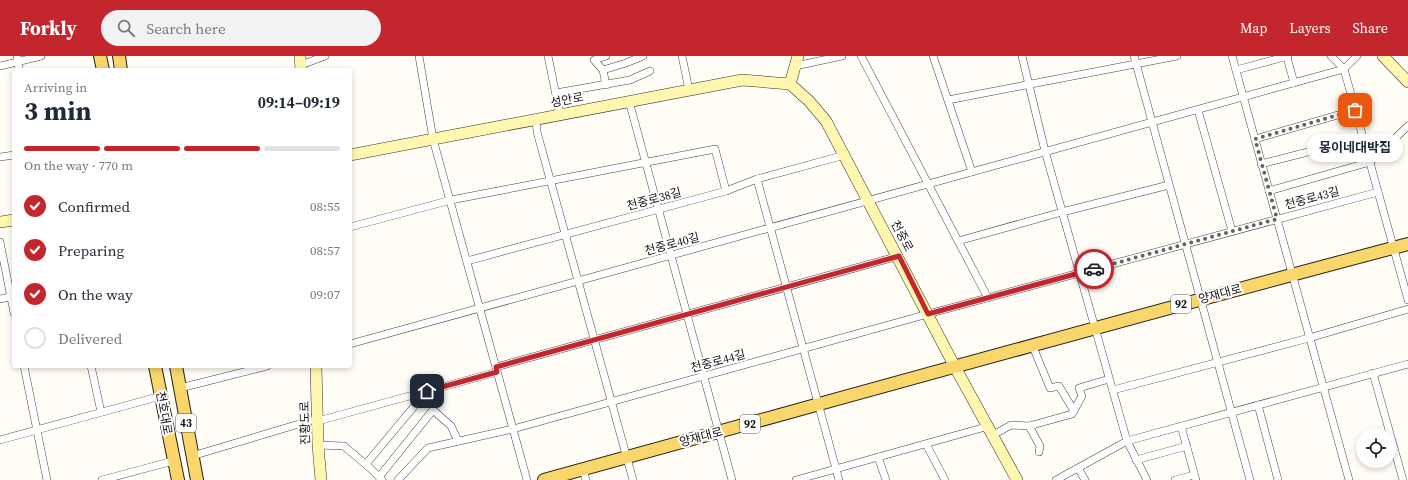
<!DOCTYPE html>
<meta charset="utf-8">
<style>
body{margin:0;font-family:"Source Serif 4","Noto Sans KR",serif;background:#f2f2f3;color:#1f2937;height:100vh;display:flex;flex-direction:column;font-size:15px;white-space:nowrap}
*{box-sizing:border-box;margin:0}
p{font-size:13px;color:#747a83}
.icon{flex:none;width:22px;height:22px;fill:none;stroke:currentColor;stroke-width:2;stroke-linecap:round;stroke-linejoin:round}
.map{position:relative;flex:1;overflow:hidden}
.panel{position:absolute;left:12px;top:12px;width:340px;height:300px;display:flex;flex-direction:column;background:#fff;border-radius:4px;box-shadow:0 2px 6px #0003}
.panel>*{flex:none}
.controls{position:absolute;left:1356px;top:372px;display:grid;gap:8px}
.controls a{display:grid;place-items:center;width:40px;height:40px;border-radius:50%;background:#fff;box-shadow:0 2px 6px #0003;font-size:20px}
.pin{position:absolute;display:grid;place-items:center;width:34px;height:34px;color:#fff;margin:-17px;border-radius:8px;box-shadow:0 2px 6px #0006}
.courier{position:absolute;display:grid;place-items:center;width:40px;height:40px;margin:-20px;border:3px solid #c4262e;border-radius:50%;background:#fff;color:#222;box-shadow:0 1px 5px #0007}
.bubble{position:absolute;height:28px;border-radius:14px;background:#fff;box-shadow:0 2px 6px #0003;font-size:13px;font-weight:700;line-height:28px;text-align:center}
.headline em{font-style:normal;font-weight:700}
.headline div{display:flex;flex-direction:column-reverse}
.headline{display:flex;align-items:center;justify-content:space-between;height:68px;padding:0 12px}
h1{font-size:26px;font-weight:700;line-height:30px}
.bar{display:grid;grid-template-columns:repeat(4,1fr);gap:6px 4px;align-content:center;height:48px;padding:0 12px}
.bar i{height:5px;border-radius:3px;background:#e0e1e3}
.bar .selected{background:#c4262e}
.bar p{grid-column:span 4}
ol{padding:0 12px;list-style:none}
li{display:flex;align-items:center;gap:12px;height:44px}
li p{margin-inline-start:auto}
li .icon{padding:4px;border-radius:50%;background:#c4262e;color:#fff;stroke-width:4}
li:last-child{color:#747a83}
li i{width:22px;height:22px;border:2px solid #e0e1e3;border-radius:50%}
header{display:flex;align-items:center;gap:24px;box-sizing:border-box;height:56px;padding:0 20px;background:#c4262e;color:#fff}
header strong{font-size:19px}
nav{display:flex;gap:22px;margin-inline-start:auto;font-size:14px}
.search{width:280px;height:36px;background:#f2f2f3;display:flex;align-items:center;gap:10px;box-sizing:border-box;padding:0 14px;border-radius:22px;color:#747a83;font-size:15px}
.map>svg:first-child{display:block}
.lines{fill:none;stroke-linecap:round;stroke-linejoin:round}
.street-casing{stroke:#444;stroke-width:8}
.secondary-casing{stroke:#333;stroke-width:12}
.primary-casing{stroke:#222;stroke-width:14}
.street{stroke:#fff;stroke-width:7}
.secondary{stroke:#fff6b0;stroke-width:11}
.primary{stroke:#f9d66b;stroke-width:12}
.done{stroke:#646461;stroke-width:4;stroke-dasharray:0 7.2}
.route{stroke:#c4262e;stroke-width:5}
.labels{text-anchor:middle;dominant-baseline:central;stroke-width:4;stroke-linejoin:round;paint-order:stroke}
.shield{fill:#fff;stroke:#585858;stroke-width:1}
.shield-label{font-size:11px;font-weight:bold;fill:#111}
.street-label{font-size:12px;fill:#111;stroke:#fff}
</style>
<header>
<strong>Forkly</strong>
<div class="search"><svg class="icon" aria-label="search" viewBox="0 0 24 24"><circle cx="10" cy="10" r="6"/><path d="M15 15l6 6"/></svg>Search here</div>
<nav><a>Map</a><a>Layers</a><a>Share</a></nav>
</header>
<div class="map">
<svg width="1408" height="424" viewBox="0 0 1408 424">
<rect width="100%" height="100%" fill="#fffdf5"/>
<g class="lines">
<!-- street casing -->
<g class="street-casing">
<g id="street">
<polyline points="17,0 19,14"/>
<polyline points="419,0 433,83 527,424"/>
<polyline points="548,0 560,59"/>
<polyline points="606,0 594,4 603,14 606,29"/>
<polyline points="682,0 689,34"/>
<polyline points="861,0 988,242"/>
<polyline points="933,0 972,116"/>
<polyline points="1022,0 1045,95 1127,385 1147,424"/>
<polyline points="1134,0 1250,424"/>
<polyline points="1232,0 1349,424"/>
<polyline points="1331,0 1344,13 1408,244"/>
<polyline points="1287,1 1294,27"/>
<polyline points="301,9 325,0"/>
<polyline points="0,10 41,0"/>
<polyline points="795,10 842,0"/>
<polyline points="603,14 626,7 643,0"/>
<polyline points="1236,14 1288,0"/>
<polyline points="556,37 630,24 650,15"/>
<polyline points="948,44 1177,0"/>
<polyline points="629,45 732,424"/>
<polyline points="1198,54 1232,175"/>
<polyline points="536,63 537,76 633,424"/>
<polyline points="1255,83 1355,54"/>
<polyline points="0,101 14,99"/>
<polyline points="1261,108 1363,82"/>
<polyline points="757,123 839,424"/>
<polyline points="1269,135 1370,106 1408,70"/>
<polyline points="350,171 451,144 715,93 726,135"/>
<polyline points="958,185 1062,156 1169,129"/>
<polyline points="0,186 14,257"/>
<polyline points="467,205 726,135 757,123 845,99"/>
<polyline points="0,243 14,240"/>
<polyline points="350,288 1344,13 1357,0"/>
<polyline points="1033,291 1050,332 1059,330 1074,355"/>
<polyline points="24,310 47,424"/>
<polyline points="91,310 101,356"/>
<polyline points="496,311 899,200"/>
<polyline points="1373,317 1403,424"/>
<polyline points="180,332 267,310"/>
<polyline points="1113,334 1309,282 1408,253"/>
<polyline points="1258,349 1278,424"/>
<polyline points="318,365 497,316"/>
<polyline points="1029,370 1040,390 1039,396"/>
<polyline points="1181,370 1196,424"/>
<polyline points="993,379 1011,369 1029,370 1072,358 1082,340 1079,332 1109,323"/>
<polyline points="0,384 161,340"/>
<polyline points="926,388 945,424"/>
<polyline points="318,389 344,390 370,412 382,424"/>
<polyline points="192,400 319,362"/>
<polyline points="878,401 886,424"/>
<polyline points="1136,404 1187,390"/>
<polyline points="366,408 427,335"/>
<polyline points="1078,412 1085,424"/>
<polyline points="583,413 586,424"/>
<polyline points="379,421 433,354 451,370 458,385"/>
<polyline points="102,424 173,405"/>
<polyline points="398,424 428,392 513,373 928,258 1378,136"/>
<polyline points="796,424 989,370"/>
<polyline points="1056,424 1127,385 1408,308"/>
<polyline points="1175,424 1194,419"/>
</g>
</g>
<!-- secondary casing -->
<g class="secondary-casing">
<g id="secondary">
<polyline points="300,0 301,14"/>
<polyline points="1383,0 1408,26"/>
<polyline points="790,28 809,45 826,65 955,311 1017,424"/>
<polyline points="790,28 798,0"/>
<polyline points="350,99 742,24 790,28"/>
<polyline points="0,166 14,164"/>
<polyline points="316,310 318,389 321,424"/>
</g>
</g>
<!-- primary casing -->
<g class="primary-casing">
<g id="primary">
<polyline points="100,0 103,14"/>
<polyline points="119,0 121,14"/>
<polyline points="155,310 178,424"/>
<polyline points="176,310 197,424"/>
<path d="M 544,424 C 832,345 1119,264 1408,188"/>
</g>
</g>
<!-- street -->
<use href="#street" class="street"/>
<!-- secondary -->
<use href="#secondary" class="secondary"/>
<!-- primary -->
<use href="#primary" class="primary"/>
</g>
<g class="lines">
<!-- done -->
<polyline class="done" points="1094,213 1277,163 1255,83 1355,54"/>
<!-- route -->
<polyline class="route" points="427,335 497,316 496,311 899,200 928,258 1094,213"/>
</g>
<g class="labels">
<!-- shield labels -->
<g class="shield">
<rect x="1171" y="239" width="20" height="18" rx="3"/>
<rect x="176" y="358" width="20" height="18" rx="3"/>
<rect x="740" y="359" width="20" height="18" rx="3"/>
</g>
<g class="shield-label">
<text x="1181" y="248">92</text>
<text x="186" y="367">43</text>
<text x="750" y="368">92</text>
</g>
<!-- street labels -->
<g class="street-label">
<text transform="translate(567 44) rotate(-11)">성안로</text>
<text transform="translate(1312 142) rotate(-15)">천중로43길</text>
<text transform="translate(654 143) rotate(-15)">천중로38길</text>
<text transform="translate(902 180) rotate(62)">천중로</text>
<text transform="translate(672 188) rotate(-15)">천중로40길</text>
<text transform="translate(1220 238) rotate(-15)">양재대로</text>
<text transform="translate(718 305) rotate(-15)">천중로44길</text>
<text transform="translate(164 357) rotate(80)">천호대로</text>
<text transform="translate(305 367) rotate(-91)">진황도로</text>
<text transform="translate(701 381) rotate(-15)">양재대로</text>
</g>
</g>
</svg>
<div class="controls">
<a><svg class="icon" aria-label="locate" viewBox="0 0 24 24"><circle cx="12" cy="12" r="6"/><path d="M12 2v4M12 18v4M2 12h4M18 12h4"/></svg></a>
</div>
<div class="pin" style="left:1355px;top:54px;background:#ea580c"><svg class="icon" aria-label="bag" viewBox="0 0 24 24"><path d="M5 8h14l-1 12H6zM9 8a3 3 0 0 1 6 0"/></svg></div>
<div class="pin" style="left:427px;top:335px;background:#1f2937"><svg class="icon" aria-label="home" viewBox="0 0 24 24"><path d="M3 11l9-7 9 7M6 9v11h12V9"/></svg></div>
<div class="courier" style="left:1094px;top:213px"><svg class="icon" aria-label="car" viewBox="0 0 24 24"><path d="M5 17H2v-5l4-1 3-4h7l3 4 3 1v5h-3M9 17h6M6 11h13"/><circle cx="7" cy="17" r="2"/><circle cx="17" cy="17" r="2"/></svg></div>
<div class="bubble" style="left:1307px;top:78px;width:96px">몽이네대박집</div>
<section class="panel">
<div class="headline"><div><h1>3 min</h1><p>Arriving in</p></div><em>09:14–09:19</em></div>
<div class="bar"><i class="selected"></i><i class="selected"></i><i class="selected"></i><i></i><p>On the way · 770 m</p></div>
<ol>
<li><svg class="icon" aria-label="check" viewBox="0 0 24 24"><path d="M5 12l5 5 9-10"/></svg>Confirmed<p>08:55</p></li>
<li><svg class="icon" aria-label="check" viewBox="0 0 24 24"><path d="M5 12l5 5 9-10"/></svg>Preparing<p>08:57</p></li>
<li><svg class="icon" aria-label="check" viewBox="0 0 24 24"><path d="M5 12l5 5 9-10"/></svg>On the way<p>09:07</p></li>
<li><i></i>Delivered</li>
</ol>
</section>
</div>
